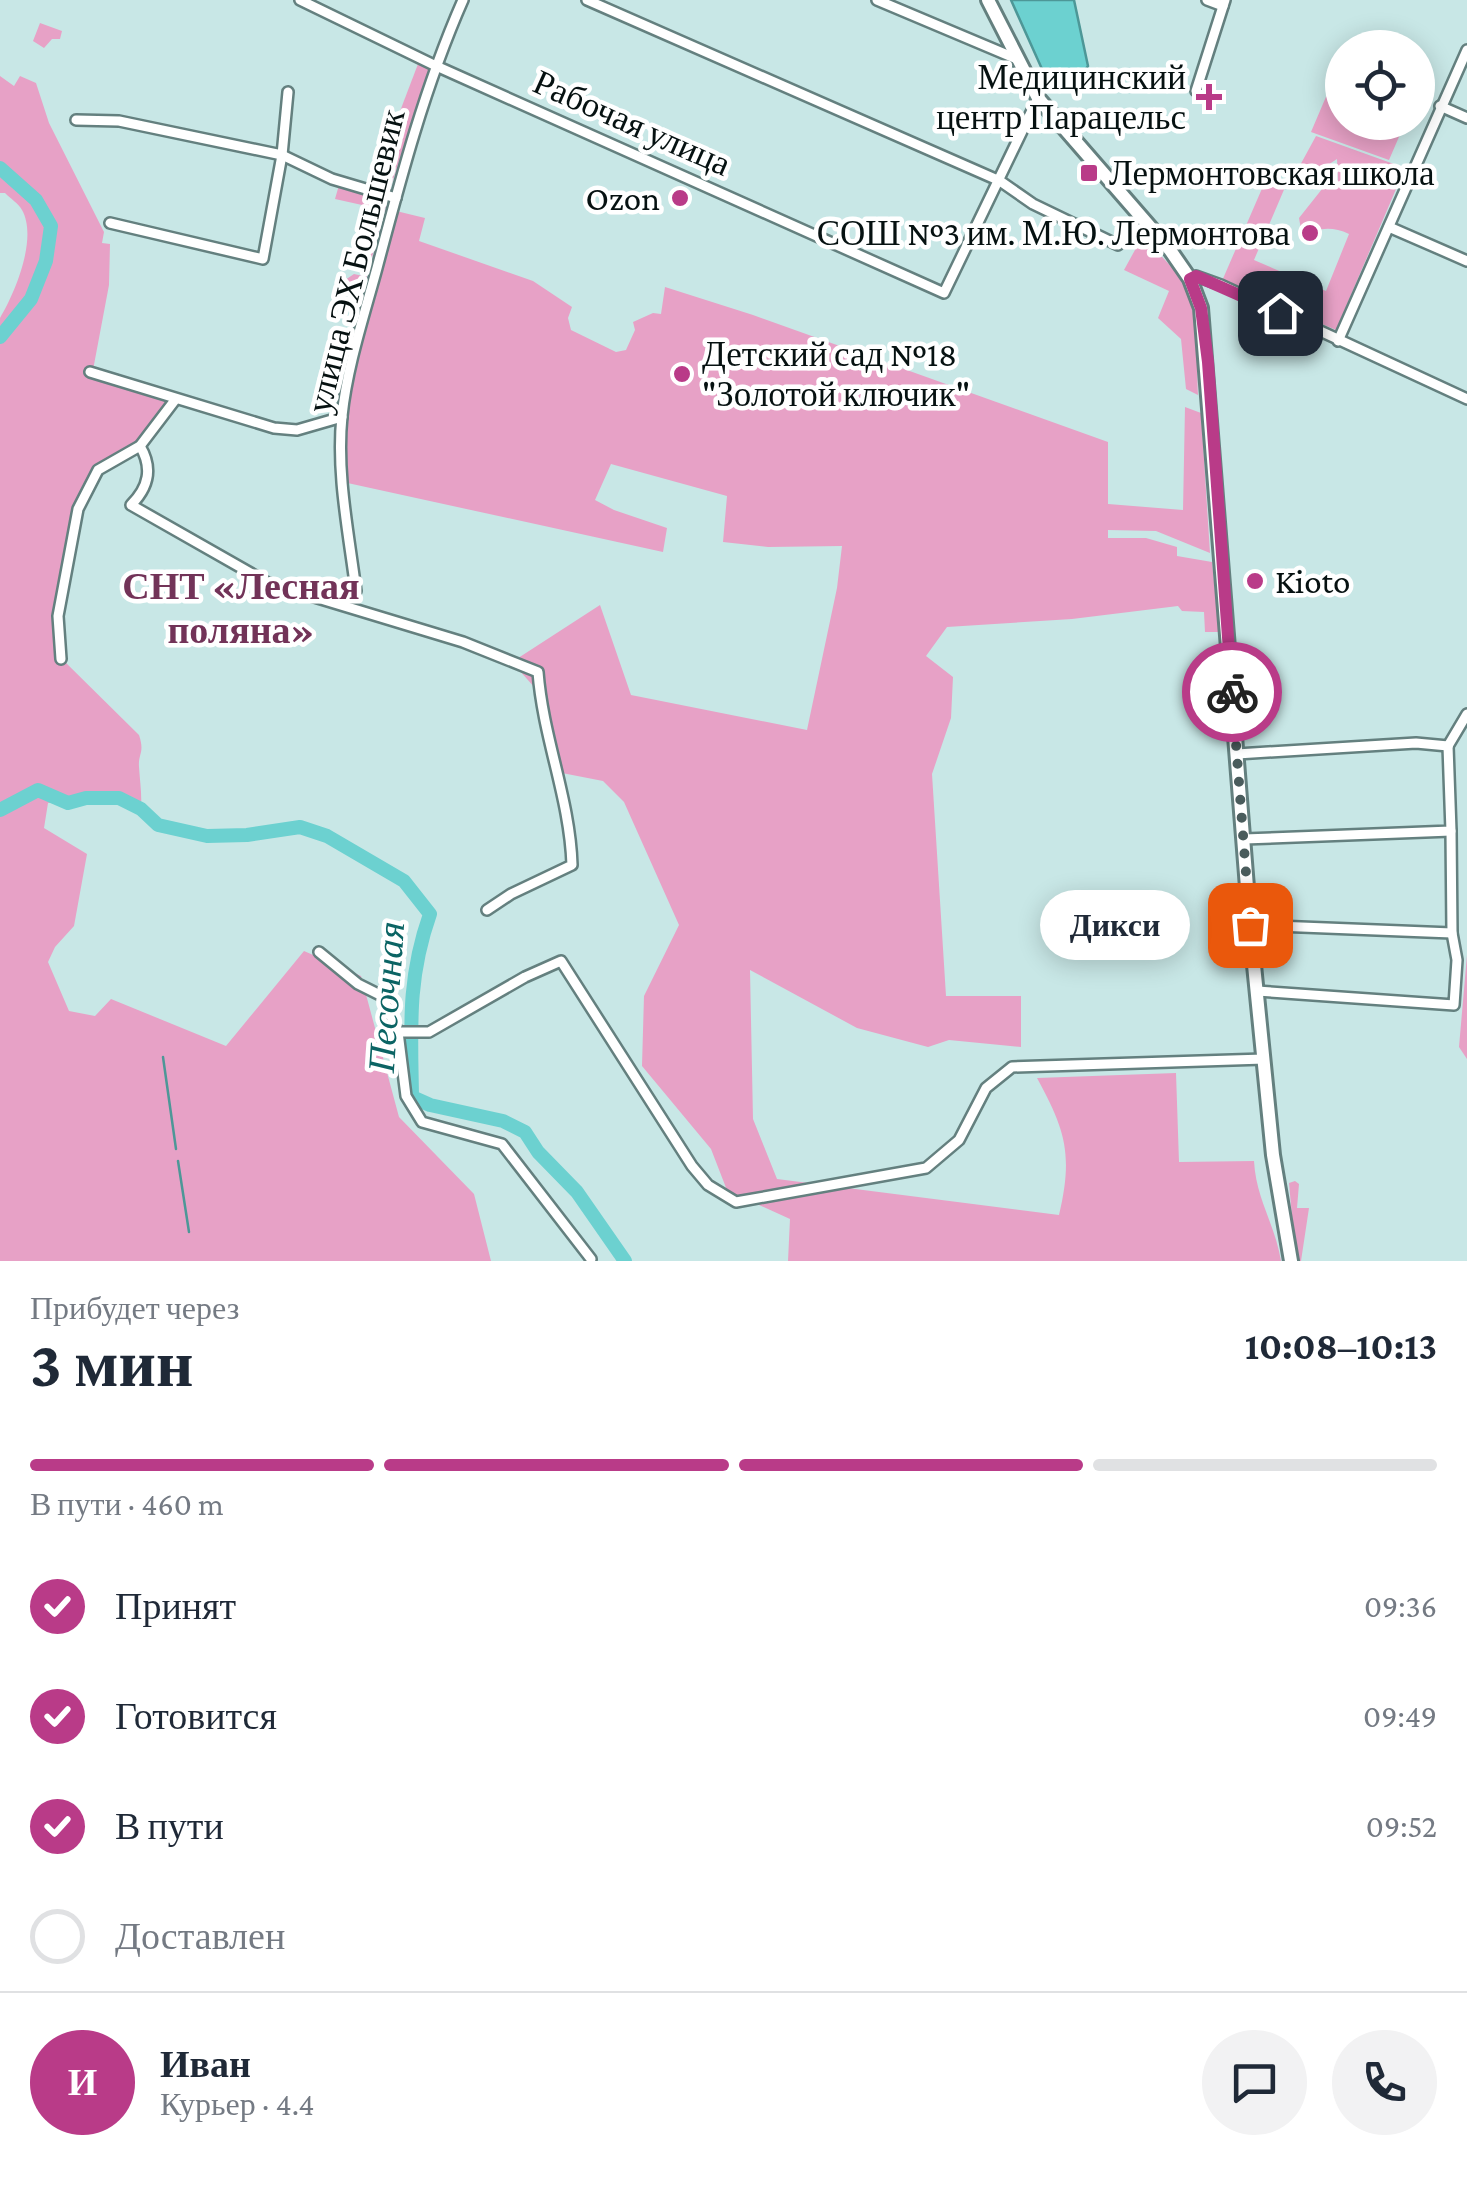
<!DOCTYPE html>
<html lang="ru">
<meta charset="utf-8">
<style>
body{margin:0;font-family:"Crimson Pro",serif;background:#f2f2f3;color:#1f2937;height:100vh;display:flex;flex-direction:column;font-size:38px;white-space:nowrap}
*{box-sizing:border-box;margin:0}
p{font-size:32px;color:#747a83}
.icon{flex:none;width:55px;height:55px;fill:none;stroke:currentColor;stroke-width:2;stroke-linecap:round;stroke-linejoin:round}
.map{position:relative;height:1261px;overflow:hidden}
.drawer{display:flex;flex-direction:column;background:#fff;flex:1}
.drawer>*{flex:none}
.controls{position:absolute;left:1325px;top:30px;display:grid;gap:20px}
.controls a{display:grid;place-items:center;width:110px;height:110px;border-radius:50%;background:#fff;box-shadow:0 5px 25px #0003;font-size:50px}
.pin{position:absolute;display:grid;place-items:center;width:85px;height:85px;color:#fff;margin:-42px;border-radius:20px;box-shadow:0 5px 15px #0006}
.courier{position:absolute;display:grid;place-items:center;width:100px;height:100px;margin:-50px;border:8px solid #b93b88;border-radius:50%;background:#fff;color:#222;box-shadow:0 2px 12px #0007}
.bubble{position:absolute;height:70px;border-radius:35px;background:#fff;box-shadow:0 5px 25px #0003;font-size:32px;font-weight:700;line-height:70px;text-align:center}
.head em{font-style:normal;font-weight:700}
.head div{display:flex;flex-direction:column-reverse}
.head{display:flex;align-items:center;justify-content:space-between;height:170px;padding:0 30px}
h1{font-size:65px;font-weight:700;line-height:75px}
.bar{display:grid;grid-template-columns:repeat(4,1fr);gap:15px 10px;align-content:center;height:120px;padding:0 30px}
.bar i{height:12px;border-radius:8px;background:#e0e1e3}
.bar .selected{background:#b93b88}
.bar p{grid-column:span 4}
.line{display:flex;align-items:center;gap:25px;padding:0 30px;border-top:2px solid #e0e1e3}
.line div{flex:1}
.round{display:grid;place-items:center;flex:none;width:105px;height:105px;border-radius:52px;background:#f2f2f3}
ol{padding:0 30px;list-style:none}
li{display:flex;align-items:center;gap:30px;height:110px}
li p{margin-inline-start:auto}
li .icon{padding:10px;border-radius:50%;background:#b93b88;color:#fff;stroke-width:4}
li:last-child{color:#747a83}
li i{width:55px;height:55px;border:5px solid #e0e1e3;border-radius:50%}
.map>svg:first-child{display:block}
.green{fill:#e7a1c6}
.water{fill:#6cd1d0;stroke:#4d9797;stroke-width:2.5}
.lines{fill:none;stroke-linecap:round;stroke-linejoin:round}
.stream{stroke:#4d9797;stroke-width:2.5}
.river{stroke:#6cd1d0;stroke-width:14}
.minor-casing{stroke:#64807f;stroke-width:14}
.secondary-casing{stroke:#64807f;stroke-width:18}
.minor{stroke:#fff;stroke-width:9}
.secondary{stroke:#fff;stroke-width:12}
.done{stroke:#4a5c5c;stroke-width:10;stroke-dasharray:0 18}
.route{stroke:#b93b88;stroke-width:12}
.poi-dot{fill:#b93b88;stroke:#fff;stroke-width:4}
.labels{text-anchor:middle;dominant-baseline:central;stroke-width:9;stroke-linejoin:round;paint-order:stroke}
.poi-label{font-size:35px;fill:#061111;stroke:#fff;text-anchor:end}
.street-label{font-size:35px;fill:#061111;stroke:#fff}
.neighbourhood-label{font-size:38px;font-weight:bold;fill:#723358;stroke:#fff}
.water-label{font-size:38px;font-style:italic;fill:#0b6464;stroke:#fff}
</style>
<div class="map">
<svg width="1467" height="1261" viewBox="0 0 1467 1261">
<rect width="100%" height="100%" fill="#c8e7e6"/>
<!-- green -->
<g class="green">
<polygon points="40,23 62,31 60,39 52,39 44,48 33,41"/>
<polygon points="418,64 429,68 390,189 373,182"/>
<path d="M 0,76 L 14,86 L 20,76 L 36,83 L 49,123 L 104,232 L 102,243 L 110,244 L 109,285 L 93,370 L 177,398 L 140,446 L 98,470 L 78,510 L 58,616 L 62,659 L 139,735 C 145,753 138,753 139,767 C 140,782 142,794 141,809 L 119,798 L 48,803 L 44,828 L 87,854 L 74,926 L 55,947 L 48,962 L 69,1011 L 95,1016 L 111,999 L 226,1046 L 304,951 L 361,976 L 399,1117 L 474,1194 L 491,1261 L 0,1261 L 0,318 C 15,293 38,238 22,210 C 19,204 10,198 5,193 L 0,193 Z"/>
<polygon points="1331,85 1342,90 1342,122 1405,123 1389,160 1311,132"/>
<path d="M 1316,136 L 1405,168 L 1336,330 L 1222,281 L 1267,177 L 1286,185 L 1254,260 L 1326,291 L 1349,234 C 1332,226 1319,228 1302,235 L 1299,218 L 1326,184 L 1338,182 L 1337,159 L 1320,170 L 1298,169 Z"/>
<polygon points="339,185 388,198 361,298 336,286 354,274 363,276 366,262 360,259 369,215 362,205 335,199"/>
<path d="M 392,210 L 425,218 L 419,241 L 533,281 L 572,307 L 568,318 L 571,330 L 616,352 L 626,350 L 635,330 L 633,322 L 653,313 L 661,314 L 665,287 L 753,315 L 1108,442 L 1108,504 L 1183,510 L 1185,407 L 1201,413 L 1210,553 L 1156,531 L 1108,530 L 1108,538 L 1146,538 L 1177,547 L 1177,556 L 1212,562 L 1219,632 L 1205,632 L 1204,612 L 1182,611 L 1178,606 L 1072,619 L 947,627 L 926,656 L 953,677 L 951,718 L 932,774 L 946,996 L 1021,996 L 1021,1047 L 949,1040 L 928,1047 L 857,1028 L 750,970 L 753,1119 L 777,1179 L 1059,1215 C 1073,1155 1066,1131 1037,1078 L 1176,1073 L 1179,1162 L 1254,1161 C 1256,1199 1275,1224 1281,1261 L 788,1261 L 790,1219 L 748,1200 L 730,1198 L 711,1149 L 642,1066 L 644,996 L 679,925 L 624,802 L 603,781 L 562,773 L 547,752 L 535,688 L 512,662 L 600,605 L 631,695 L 807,730 L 837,588 L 842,546 L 768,547 L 723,542 L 727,496 L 611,464 L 595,500 L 614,510 L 667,528 L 663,552 L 343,482 L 342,417 Z"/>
<path d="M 1141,239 C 1203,285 1196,325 1198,395 L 1186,389 L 1181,339 L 1158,318 L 1169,291 L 1124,270 Z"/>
<polygon points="1467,955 1467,1059 1459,1047"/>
<polygon points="1295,1181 1299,1184 1297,1208 1309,1208 1301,1261 1296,1261 1289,1183"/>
</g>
<!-- water -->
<polygon class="water" points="1011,0 1074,0 1088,66 1083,73 1046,78"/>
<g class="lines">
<!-- stream -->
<g class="stream">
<polyline points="163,1057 176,1149"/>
<polyline points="178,1161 189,1232"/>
</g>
<!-- river -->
<g class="river">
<polyline points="0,168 36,200 51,226 46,261 31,299 0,337"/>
<path d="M 0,810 L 38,790 L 68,803 L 86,798 L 119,798 L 141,809 L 158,825 L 207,836 L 247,835 L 300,827 L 327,836 L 404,881 L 430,914 C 407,979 411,1029 412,1097 L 430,1105 L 503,1121 L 525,1132 L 538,1152 L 577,1192 L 625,1261"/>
</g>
<!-- minor casing -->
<g class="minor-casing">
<g id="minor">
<polyline points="300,0 434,65 944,293 1038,98"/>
<polyline points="587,0 1000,181 1033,204 1118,245"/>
<polyline points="877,0 1017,59"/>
<polyline points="1207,0 1223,6"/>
<polyline points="1196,91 1225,0"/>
<polyline points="1440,106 1467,118"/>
<polyline points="76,120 119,121 282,155 332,179 396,198"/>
<polyline points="110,223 263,259 282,155 288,92"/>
<polyline points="1389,227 1467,261"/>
<polyline points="1190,279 1196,276 1221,285 1467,399"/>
<polyline points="1338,341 1467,50"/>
<polyline points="90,372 274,428 297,430 342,417"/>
<path d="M 140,446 C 153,468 149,487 131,505 L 268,583 L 463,642 L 538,672 C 543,738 570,799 572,865 L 511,894 L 487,910"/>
<path d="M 356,591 C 349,534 336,474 342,416 C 347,367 364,316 377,268 C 401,177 425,86 463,0"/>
<polyline points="61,659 58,616 78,509 98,470 140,446 175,400"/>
<polyline points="1448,746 1467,714"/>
<polyline points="1237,754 1416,743 1448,746"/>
<polyline points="1244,839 1451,831 1448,746"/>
<polyline points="1250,925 1452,933"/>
<polyline points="319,952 358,984 382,996 398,1032 406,1096 422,1122 502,1144 591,1259"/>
<polyline points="1257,991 1454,1005 1457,960 1452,933 1451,831"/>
<polyline points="398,1032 429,1032 525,977 561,961 692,1166 708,1185 736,1202 926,1168 959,1140 986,1088 1012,1067 1264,1059"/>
</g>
</g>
<!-- secondary casing -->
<g class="secondary-casing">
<polyline id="secondary" points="988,0 1038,98 1170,250 1190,279 1201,308 1250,925 1273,1155 1291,1261"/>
</g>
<!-- minor -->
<use href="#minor" class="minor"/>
<!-- secondary -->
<use href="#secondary" class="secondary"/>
</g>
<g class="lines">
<!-- done -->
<polyline class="done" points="1232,692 1250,925"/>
<!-- route -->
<polyline class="route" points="1232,692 1208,362 1201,308 1190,279 1196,276 1280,313"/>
</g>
<!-- markers -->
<g class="poi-dot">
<path d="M1204 82h10v10h10v10h-10v10h-10v-10h-10v-10h10z"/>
<rect x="1079" y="163" width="20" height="20" rx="5"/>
<circle cx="680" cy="198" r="10"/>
<circle cx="1310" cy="233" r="10"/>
<circle cx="682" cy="374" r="10"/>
<circle cx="1255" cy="581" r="10"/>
</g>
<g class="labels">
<!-- poi labels -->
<g class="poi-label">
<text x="1186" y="77">Медицинский<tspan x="1186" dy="40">центр Парацельс</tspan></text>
<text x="1109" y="173" text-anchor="start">Лермонтовская школа</text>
<text x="660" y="198">Ozon</text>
<text x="1290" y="233">СОШ №3 им. М.Ю. Лермонтова</text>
<text x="702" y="354" text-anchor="start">Детский сад №18<tspan x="702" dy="40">"Золотой ключик"</tspan></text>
<text x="1275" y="581" text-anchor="start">Kioto</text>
</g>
<!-- street labels -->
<g class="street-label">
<text transform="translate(632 123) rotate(24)">Рабочая улица</text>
<text transform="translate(356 261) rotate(-76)">улица ЭХ Большевик</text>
</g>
<!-- neighbourhood labels -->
<g class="neighbourhood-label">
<text x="241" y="586">СНТ «Лесная<tspan x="241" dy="44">поляна»</tspan></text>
</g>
<!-- water labels -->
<g class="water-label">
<text transform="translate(386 997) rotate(-86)">Песочная</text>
</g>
</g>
</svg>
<div class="controls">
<a><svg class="icon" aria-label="locate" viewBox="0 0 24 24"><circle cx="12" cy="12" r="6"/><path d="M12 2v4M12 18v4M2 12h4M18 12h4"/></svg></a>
</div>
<div class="pin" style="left:1250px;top:925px;background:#ea580c"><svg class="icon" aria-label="bag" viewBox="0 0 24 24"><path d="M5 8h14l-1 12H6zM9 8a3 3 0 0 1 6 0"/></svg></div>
<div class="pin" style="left:1280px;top:313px;background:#1f2937"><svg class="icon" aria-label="home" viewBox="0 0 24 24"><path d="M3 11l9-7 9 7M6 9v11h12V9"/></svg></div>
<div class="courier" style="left:1232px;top:692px"><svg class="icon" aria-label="bike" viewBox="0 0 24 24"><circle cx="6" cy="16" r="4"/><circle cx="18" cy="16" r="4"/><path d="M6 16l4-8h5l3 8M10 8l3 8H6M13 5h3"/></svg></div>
<div class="bubble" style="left:1040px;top:890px;width:150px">Дикси</div>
</div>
<section class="drawer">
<div class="head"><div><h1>3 мин</h1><p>Прибудет через</p></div><em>10:08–10:13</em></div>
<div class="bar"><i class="selected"></i><i class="selected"></i><i class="selected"></i><i></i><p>В пути · 460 m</p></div>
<ol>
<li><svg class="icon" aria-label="check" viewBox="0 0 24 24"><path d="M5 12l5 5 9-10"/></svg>Принят<p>09:36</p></li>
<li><svg class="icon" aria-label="check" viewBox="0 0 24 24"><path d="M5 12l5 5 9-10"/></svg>Готовится<p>09:49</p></li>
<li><svg class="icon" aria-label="check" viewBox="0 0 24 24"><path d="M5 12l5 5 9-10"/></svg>В пути<p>09:52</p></li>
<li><i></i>Доставлен</li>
</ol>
<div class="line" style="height:180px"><b class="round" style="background:#b93b88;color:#fff">И</b><div><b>Иван</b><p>Курьер · 4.4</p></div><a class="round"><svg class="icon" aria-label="chat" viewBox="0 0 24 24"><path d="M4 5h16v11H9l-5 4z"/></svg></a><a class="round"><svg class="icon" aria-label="phone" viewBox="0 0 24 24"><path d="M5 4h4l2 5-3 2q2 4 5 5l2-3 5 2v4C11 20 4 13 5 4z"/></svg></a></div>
</section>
